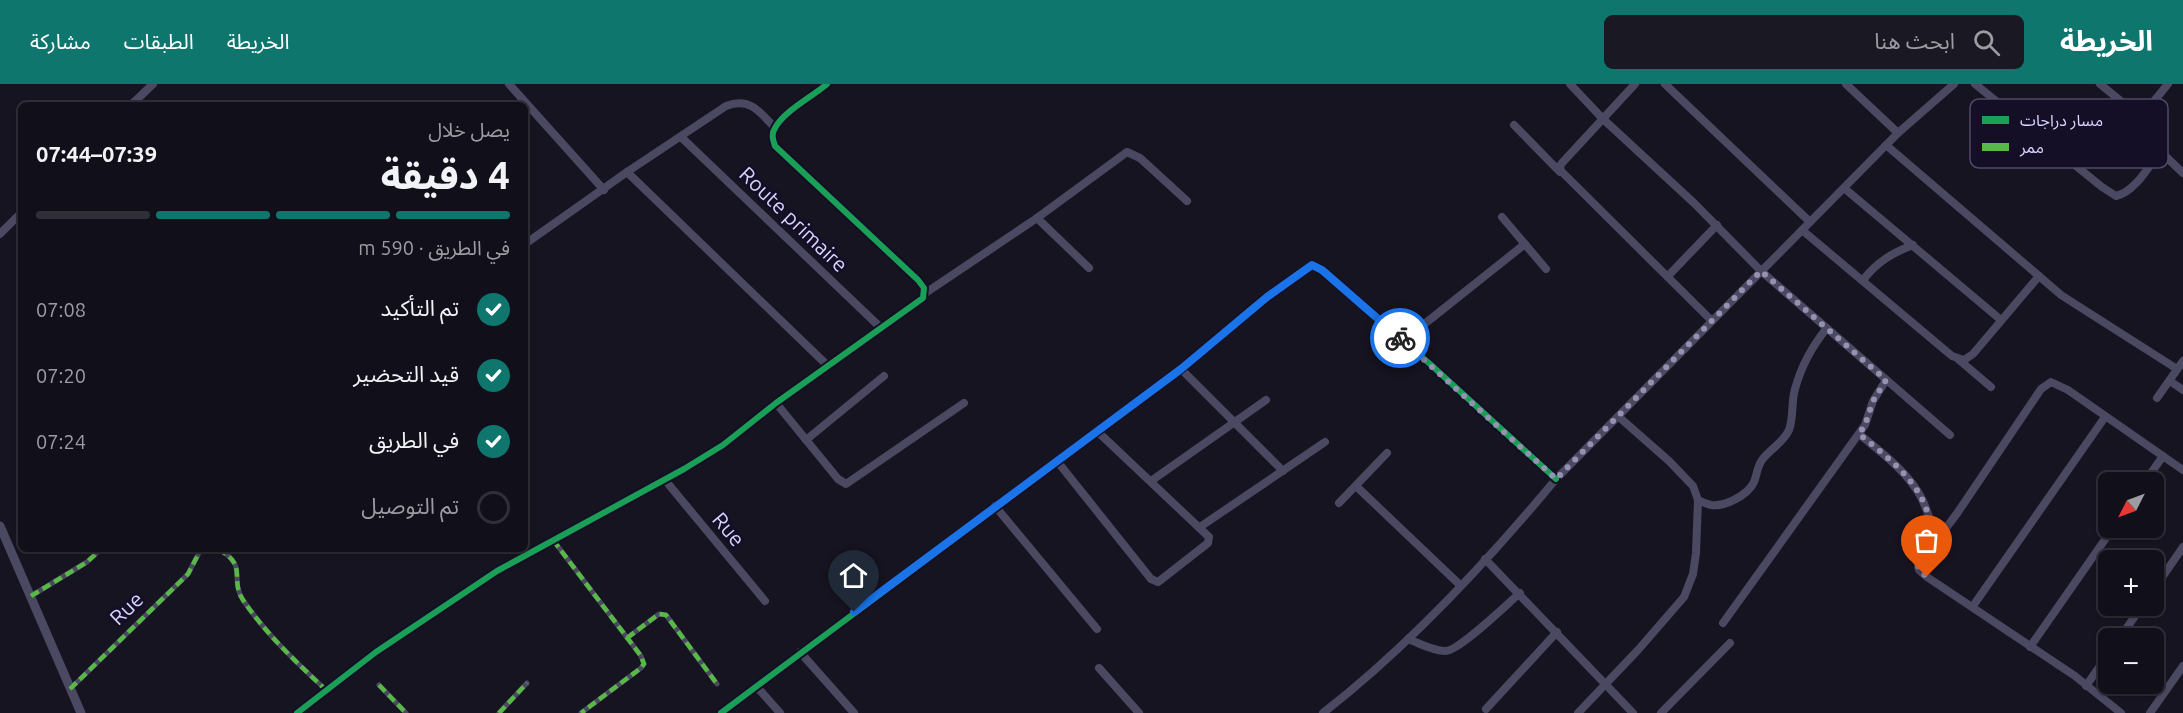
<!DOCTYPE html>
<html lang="ar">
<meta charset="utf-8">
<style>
body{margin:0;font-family:Ubuntu,"Noto Sans Arabic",sans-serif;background:#1a1822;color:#f1f3f6;direction:rtl;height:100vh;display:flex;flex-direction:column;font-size:22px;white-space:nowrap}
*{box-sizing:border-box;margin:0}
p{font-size:20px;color:#9c9ca2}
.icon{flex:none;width:33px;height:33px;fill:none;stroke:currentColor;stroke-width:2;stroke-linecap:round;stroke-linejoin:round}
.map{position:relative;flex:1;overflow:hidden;direction:ltr}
.panel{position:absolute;left:18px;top:18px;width:510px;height:450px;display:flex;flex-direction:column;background:#110f19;border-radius:9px;box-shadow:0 2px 4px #0004,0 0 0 2px #302f38;direction:rtl}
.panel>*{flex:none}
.needle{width:39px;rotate:228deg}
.controls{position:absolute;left:2098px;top:388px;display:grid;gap:12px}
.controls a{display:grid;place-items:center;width:66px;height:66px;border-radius:9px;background:#110f19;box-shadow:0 2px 4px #0004,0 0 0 2px #302f38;font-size:30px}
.pin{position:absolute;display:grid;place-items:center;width:51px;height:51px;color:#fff;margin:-62px -26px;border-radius:50% 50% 50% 0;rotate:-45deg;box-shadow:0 0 6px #0007}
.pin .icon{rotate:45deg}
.courier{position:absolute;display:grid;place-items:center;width:60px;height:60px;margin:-30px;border:4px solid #1a73e8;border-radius:50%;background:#fff;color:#222;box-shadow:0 2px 8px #0007}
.head em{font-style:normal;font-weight:700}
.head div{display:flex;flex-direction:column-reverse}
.head{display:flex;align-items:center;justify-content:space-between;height:102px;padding:0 18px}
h1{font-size:39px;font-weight:700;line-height:45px}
.bar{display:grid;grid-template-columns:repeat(4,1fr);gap:9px 6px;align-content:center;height:72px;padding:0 18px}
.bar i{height:8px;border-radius:4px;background:#302f38}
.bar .selected{background:#0f766e}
.bar p{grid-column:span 4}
ol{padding:0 18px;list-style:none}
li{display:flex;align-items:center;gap:18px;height:66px}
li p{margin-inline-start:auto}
li .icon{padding:6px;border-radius:50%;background:#0f766e;color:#fff;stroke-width:4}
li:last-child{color:#9c9ca2}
li i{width:33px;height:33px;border:3px solid #302f38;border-radius:50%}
header{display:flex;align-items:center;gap:36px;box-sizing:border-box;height:84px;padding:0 30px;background:#0f766e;color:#fff}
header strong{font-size:28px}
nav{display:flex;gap:33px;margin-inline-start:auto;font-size:21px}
.search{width:420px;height:54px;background:#1a1822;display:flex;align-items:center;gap:15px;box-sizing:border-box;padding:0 21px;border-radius:9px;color:#9c9ca2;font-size:22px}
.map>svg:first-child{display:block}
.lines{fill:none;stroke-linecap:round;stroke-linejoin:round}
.pedestrian{stroke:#4b4962;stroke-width:5}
.minor{stroke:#4b4962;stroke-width:8}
.tertiary{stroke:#4b4962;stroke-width:9}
.quiet{stroke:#58b947;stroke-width:4.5;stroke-dasharray:9 4.5;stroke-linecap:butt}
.cycleway-casing{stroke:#140f26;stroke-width:10}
.cycleway{stroke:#1a9f57;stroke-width:6}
.done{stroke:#9691b1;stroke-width:6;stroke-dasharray:0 10.8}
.route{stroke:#1a73e8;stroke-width:8}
.labels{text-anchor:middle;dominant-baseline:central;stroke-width:6;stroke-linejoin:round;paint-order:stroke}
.street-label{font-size:21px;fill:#dad5ff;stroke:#140f26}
.key{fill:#140f26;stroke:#4f4a67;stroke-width:1.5}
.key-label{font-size:16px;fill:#dad5ff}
</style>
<header>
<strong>الخريطة</strong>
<div class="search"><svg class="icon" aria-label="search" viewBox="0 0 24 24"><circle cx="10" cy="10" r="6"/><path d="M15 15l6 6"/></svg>ابحث هنا</div>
<nav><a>الخريطة</a><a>الطبقات</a><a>مشاركة</a></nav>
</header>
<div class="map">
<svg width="2183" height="629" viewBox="0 0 2183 629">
<rect width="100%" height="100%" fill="#171421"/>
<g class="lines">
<!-- pedestrian -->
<g class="pedestrian">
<polyline points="553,456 641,572 644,580 641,584 581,629"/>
<path d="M 218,465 C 249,482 229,494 243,516 C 266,550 297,579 326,606"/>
<polyline points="31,512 87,478 101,465"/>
<polyline points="627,554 659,530 666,531 717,600"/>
<polyline points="379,601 406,629"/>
<polyline points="70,605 188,490 201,465"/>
<polyline points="499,629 527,599"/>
</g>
<!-- minor -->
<g class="minor">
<polyline points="509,0 604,106"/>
<polyline points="1570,0 1603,35 1694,119 1761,187 1950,351"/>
<polyline points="1635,0 1562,79 1560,82 1561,87 1712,237"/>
<polyline points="1665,0 1810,138"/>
<polyline points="1846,0 1898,49"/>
<path d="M 1975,0 L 2102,103 L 2116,112 C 2135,108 2149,82 2160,67 L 2161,61 L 2150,41 L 2100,0"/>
<polyline points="131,21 153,0"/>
<polyline points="2141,33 2168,0"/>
<polyline points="1514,41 1560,88"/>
<polyline points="681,53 881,244"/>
<polyline points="2160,67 2183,89"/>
<polyline points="627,88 828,282"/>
<polyline points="1844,104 2001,236"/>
<polyline points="1502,133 1546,185"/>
<polyline points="1037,134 1089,184"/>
<polyline points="1802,146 1952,272 1964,276 1973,270 2039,192 1886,61"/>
<polyline points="0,150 21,129"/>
<path d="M 525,160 L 627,88 L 726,22 C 750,13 760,28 775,44"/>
<polyline points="1668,192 1717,141"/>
<polyline points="2039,192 2061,211 2177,285"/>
<path d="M 1863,196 C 1877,178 1892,169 1913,161"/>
<polyline points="924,210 1037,134 1127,68 1140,74 1187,117"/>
<polyline points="1403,257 1525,160"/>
<polyline points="1958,275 1991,303"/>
<polyline points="1181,285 1283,387"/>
<polyline points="2170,297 2183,306"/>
<polyline points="2157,314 2183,277"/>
<polyline points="776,319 838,395 846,400 964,319"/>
<path d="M 1859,350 C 1881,368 1909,389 1922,415 C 1928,428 1932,442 1937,455"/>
<polyline points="806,356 884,292"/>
<polyline points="1057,377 1151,495 1158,498 1162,495 1208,459 1209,453 1098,348"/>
<polyline points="665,396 765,517"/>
<polyline points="1151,397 1266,316"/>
<polyline points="2144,399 2163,372"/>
<polyline points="1356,402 1460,501"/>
<path d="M 1698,416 C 1702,418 1707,420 1711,421 C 1725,423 1748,411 1754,398 C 1757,391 1757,383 1762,376 C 1770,365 1783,359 1789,346 C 1794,332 1791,318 1795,305 C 1801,283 1813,261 1827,244"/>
<polyline points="1339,419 1387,369"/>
<polyline points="995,422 1097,545"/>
<polyline points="1200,443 1325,358"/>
<polyline points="1485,475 1633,629"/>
<polyline points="2154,505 2183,463"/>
<polyline points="1973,522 2105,333"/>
<polyline points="1723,539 1865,341 1873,317 1886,296"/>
<path d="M 1408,555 C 1419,559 1433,567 1445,567 C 1458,568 1507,520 1520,509"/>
<polyline points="2119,555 2142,522"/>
<polyline points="2030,563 2113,444"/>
<polyline points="800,568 854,629"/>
<polyline points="1099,584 1139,629"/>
<polyline points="2086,602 2109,569"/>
<polyline points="757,603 780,629"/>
<polyline points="1486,625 1557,548"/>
<path d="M 297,629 L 376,568 L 497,487 L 684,385 L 723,361 L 776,319 L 923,214 L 924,204 L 918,196 L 775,62 C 773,56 771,50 775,44 C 784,27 812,13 827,0"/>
<polyline points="721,629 1181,285 1254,223 1312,181 1322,186 1430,280 1556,395"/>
<path d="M 1323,629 C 1408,563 1487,478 1556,395 L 1898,49 L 1954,0"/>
<polyline points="1578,629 1638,566 1684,513 1693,490 1696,469 1698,416 1693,402 1669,377 1619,333"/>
<polyline points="1661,629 1730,559"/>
<polyline points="2121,629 2075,592 1927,493 1919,486 1918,482 1958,428 2041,305 2051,298 2068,306 2183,386"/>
<polyline points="2150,629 2183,582"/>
</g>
<!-- tertiary -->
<polyline class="tertiary" points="0,442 81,629"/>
<!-- quiet -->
<g class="quiet">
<polyline points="553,456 641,572 644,580 641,584 581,629"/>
<path d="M 218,465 C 249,482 229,494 243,516 C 266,550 297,579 326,606"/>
<polyline points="31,512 87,478 101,465"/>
<polyline points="627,554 659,530 666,531 717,600"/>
<polyline points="379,601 406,629"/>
<polyline points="70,605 188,490 201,465"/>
<polyline points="499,629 527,599"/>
</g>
<!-- cycleway casing -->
<g class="cycleway-casing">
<g id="cycleway">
<path d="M 297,629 L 376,568 L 497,487 L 684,385 L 723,361 L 776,319 L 923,214 L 924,204 L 918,196 L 775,62 C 773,56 771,50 775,44 C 784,27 812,13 827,0"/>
<polyline points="721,629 1181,285 1254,223 1312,181 1322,186 1430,280 1556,395"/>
</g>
</g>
<!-- cycleway -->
<use href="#cycleway" class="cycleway"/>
</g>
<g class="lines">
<!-- done -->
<path class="done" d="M 1400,254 L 1556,395 L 1761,187 L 1886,296 L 1873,317 L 1865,341 L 1859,350 C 1881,368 1909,389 1922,415 C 1928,428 1932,442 1937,455 L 1918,482 L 1919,486 L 1927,493"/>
<!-- route -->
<polyline class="route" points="854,528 1181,285 1267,213 1312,181 1322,186 1400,254"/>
</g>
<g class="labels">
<!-- street labels -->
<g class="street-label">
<text transform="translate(794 135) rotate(44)">Route primaire</text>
<text transform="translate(729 445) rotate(50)">Rue</text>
<text transform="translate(126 524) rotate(-44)">Rue</text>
</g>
</g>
<!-- legend -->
<rect x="1970" y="15" width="198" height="69" rx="9" class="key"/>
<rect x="1982" y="32" width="27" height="8" fill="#1a9f57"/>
<rect x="1982" y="59" width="27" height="8" fill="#58b947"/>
<g class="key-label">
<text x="2020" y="42">مسار دراجات</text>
<text x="2020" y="69">ممر</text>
</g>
</svg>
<div class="controls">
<a><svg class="needle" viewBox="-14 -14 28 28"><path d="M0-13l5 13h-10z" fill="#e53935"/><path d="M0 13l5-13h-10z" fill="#9c9ca2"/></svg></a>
<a>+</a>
<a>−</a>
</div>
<div class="pin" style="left:1927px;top:493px;background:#ea580c"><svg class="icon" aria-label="bag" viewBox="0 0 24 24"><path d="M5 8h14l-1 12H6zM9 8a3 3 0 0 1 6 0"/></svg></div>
<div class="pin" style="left:854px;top:528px;background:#1f2937"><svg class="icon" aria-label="home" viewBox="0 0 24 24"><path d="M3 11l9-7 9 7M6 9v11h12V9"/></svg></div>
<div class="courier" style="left:1400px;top:254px"><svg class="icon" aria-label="bike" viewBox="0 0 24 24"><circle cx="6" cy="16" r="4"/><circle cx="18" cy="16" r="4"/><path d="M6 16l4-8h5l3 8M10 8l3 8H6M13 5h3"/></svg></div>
<section class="panel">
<div class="head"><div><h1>4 دقيقة</h1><p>يصل خلال</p></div><em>07:39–07:44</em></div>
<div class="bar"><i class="selected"></i><i class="selected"></i><i class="selected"></i><i></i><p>في الطريق · 590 m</p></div>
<ol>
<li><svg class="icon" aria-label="check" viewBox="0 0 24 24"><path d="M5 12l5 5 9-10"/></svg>تم التأكيد<p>07:08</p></li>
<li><svg class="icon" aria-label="check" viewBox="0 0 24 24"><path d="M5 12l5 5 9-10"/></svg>قيد التحضير<p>07:20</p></li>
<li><svg class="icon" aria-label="check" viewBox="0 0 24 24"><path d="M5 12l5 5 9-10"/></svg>في الطريق<p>07:24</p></li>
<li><i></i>تم التوصيل</li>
</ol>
</section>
</div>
